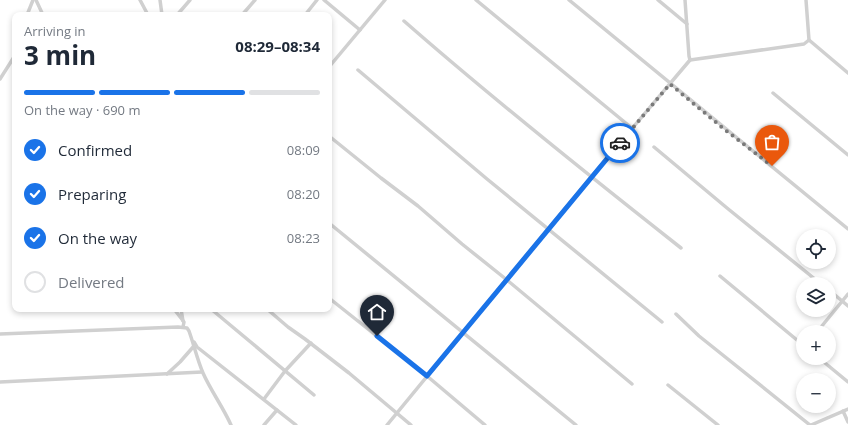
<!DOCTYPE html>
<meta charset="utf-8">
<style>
body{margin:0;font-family:"Open Sans",sans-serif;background:#f2f2f3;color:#1f2937;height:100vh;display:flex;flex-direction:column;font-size:15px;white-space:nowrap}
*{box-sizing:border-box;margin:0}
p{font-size:13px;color:#747a83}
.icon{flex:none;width:22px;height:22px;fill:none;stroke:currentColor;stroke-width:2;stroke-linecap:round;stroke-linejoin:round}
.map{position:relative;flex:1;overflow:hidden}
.panel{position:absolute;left:12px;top:12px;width:320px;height:300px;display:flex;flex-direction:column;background:#fff;border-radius:8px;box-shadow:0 2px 6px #0003}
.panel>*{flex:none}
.tools{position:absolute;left:796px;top:229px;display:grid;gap:8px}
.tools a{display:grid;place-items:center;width:40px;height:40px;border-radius:50%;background:#fff;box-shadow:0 2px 6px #0003;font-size:20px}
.pin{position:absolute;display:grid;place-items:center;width:34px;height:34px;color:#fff;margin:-41px -17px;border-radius:50% 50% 50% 0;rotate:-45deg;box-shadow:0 0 4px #0007}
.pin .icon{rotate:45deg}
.courier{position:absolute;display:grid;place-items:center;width:40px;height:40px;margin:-20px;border:3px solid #1a73e8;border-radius:50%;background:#fff;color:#222;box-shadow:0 1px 5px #0007}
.headline em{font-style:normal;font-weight:700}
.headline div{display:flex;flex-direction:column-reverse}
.headline{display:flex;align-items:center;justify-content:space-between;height:68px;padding:0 12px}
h1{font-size:26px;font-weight:700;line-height:30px}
.bar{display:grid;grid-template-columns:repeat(4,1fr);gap:6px 4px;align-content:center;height:48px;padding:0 12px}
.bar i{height:5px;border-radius:3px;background:#e0e1e3}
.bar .on{background:#1a73e8}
.bar p{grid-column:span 4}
ol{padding:0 12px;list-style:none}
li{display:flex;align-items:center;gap:12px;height:44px}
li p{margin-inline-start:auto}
li .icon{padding:4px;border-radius:50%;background:#1a73e8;color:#fff;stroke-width:4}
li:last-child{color:#747a83}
li i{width:22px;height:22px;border:2px solid #e0e1e3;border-radius:50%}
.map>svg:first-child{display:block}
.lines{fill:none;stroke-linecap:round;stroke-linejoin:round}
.street{stroke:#d0d0d0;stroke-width:3.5}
.done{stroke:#7a7a7a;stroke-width:4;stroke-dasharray:0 7.2}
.route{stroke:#1a73e8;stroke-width:5}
</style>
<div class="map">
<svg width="848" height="425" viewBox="0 0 848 425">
<rect width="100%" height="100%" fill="#fff"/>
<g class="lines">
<!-- street -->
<g class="street">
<polyline points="36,0 43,15"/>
<polyline points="140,0 148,15"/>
<polyline points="160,0 162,15"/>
<polyline points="324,0 360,30"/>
<polyline points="476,0 633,129"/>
<polyline points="569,0 848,229"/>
<polyline points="658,0 687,24"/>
<polyline points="685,0 689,56 690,60 804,44 809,40"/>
<polyline points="806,0 809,40 848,73"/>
<polyline points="27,15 33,0"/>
<polyline points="177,15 190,0"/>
<polyline points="242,15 255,0"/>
<polyline points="305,15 317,0"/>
<path d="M 404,21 C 494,100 587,174 681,248"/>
<polyline points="329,67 385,0"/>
<polyline points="358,70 487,179 662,322"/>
<polyline points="0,79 14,57 15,52"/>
<polyline points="773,93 848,155"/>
<polyline points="329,136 381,178 418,206 462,244 507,280 632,384"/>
<polyline points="654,147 727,208 821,284"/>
<path d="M 329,223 C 412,290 494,358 576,425"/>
<polyline points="720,276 803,345"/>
<polyline points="829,290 848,306"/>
<polyline points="329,298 427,376 485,425"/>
<polyline points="174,309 184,322 183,327"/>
<polyline points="181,309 183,321"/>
<polyline points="211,309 314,395"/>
<polyline points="267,309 288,327 305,339 349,373 411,425"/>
<polyline points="676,314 699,336 810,425"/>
<polyline points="817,332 848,294"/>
<path d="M 0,334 L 178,327 L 187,328 L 189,331 C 194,345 197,359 203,373 C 211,391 223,407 231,425"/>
<polyline points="194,342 197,347 296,425"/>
<polyline points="819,358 848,382"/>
<polyline points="167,374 180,362 194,346"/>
<polyline points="0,382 202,372"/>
<polyline points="668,385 718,425"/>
<polyline points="264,399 285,371 311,343"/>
<polyline points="843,411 848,422"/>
<polyline points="264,425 277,410"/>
<polyline points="387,425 591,177 690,60"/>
<polyline points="811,425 848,409"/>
</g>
</g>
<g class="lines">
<!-- done -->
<polyline class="done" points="620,143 670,84 724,129 772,166"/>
<!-- route -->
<polyline class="route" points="377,336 427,376 620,143"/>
</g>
</svg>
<div class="tools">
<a><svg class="icon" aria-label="locate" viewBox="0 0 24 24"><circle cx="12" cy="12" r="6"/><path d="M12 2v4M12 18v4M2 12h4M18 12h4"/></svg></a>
<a><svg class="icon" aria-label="layers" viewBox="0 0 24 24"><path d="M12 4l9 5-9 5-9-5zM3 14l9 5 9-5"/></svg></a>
<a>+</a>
<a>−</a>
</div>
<div class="pin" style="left:772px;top:166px;background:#ea580c"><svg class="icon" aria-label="bag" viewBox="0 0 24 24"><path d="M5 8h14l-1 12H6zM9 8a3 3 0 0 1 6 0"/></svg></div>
<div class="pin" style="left:377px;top:336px;background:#1f2937"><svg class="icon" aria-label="home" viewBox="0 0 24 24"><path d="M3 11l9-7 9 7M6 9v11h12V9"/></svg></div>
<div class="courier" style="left:620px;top:143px"><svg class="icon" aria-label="car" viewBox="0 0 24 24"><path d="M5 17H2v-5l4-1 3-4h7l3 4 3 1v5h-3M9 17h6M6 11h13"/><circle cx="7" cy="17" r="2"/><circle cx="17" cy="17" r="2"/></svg></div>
<section class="panel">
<div class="headline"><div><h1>3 min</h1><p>Arriving in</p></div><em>08:29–08:34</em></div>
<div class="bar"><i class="on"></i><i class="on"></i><i class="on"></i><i></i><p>On the way · 690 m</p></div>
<ol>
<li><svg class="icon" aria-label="check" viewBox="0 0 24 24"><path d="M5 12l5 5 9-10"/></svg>Confirmed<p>08:09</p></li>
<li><svg class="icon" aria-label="check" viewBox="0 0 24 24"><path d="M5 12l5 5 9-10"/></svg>Preparing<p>08:20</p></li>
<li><svg class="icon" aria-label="check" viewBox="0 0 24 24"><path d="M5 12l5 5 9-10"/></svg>On the way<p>08:23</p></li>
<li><i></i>Delivered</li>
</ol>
</section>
</div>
